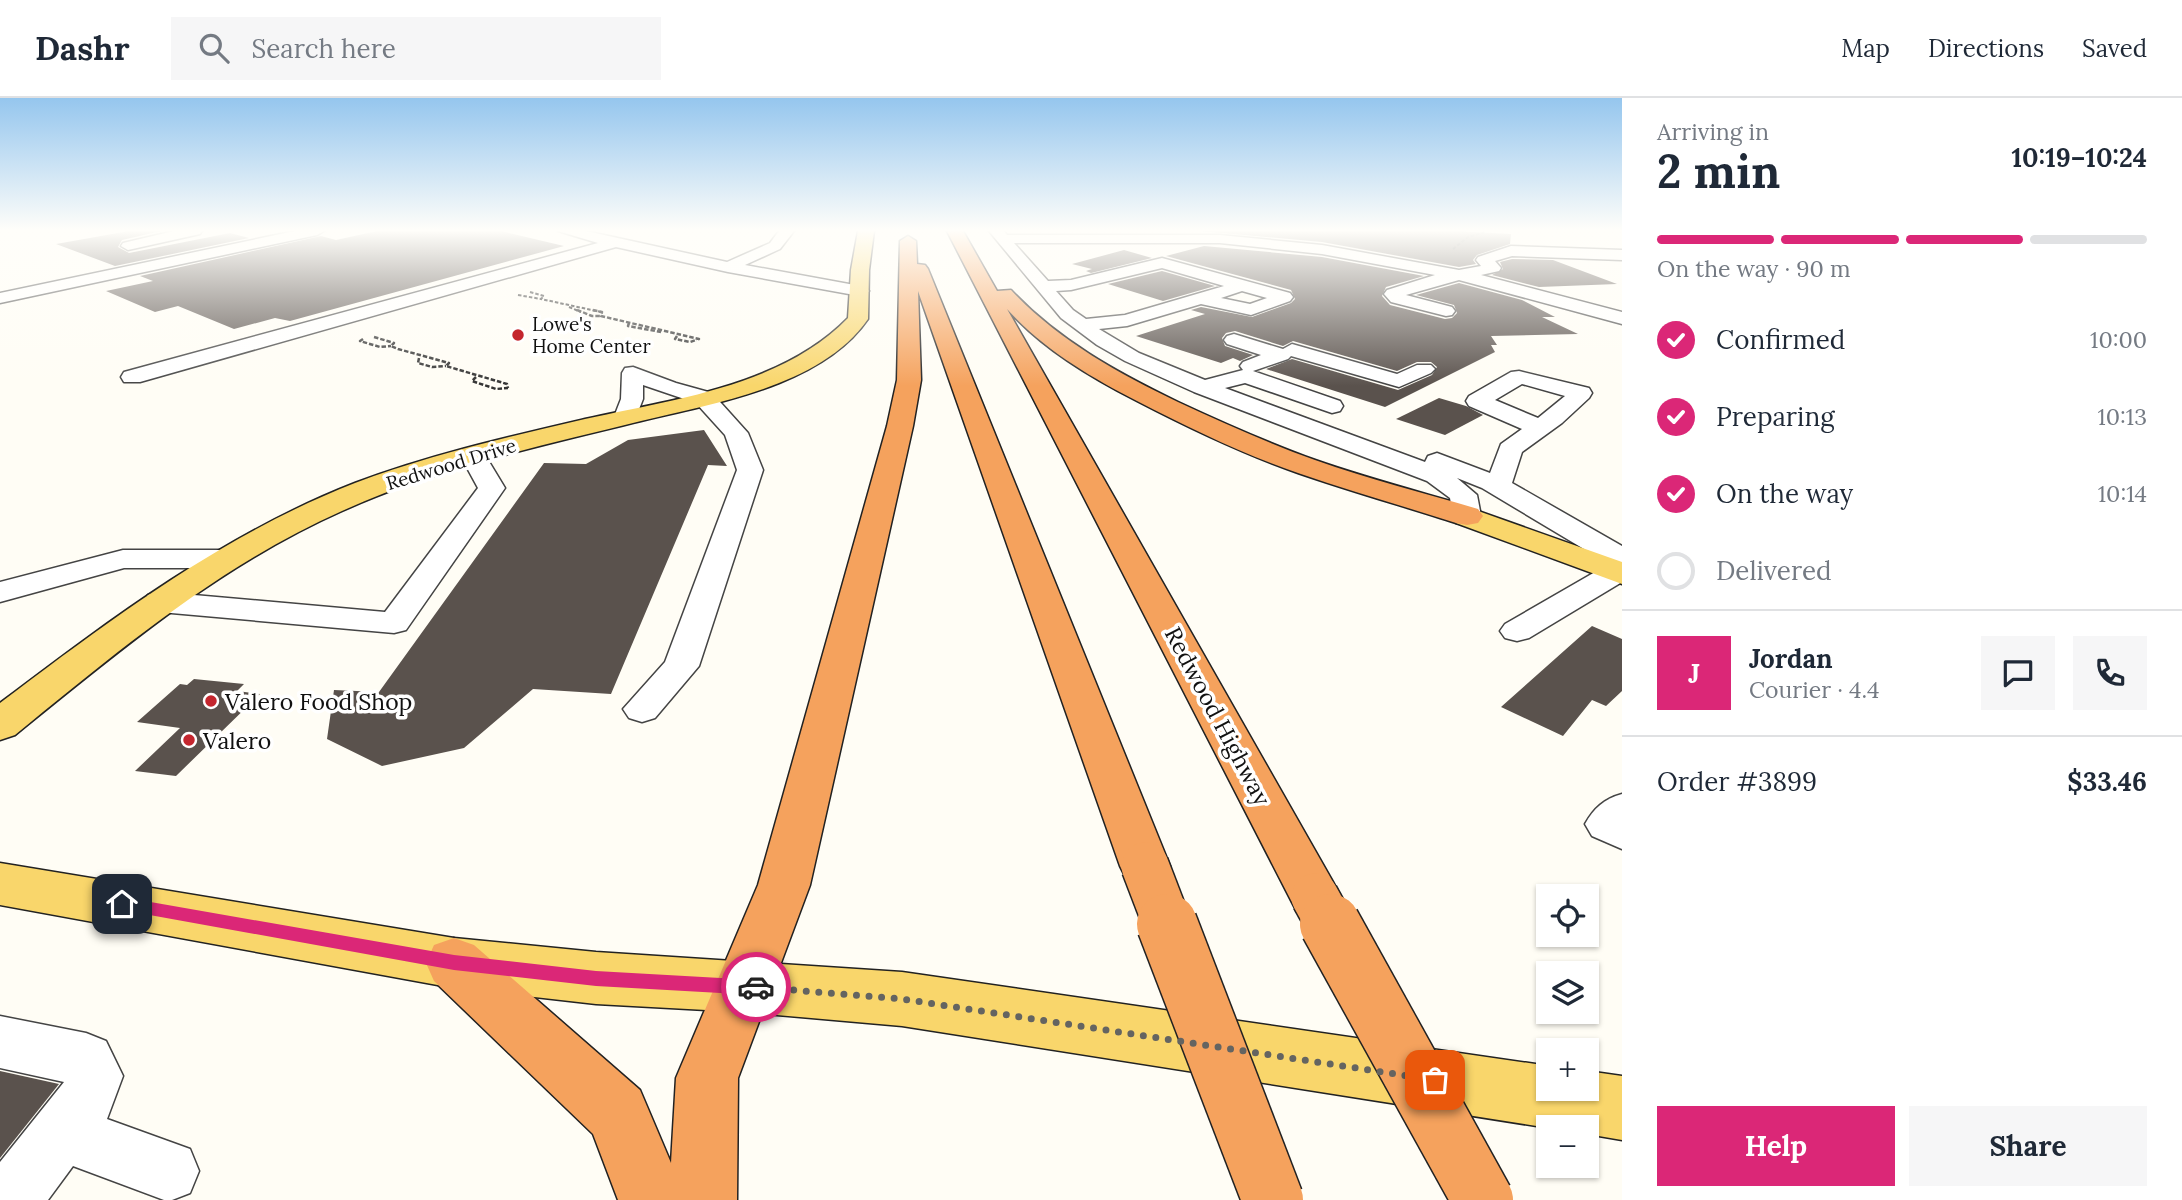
<!DOCTYPE html>
<meta charset="utf-8">
<style>
body{margin:0;font-family:Lora,serif;background:#f6f6f7;color:#1f2937;height:100vh;display:flex;flex-direction:column;font-size:26px;white-space:nowrap}
*{box-sizing:border-box;margin:0}
p{font-size:23px;color:#747a83}
.icon{flex:none;width:38px;height:38px;fill:none;stroke:currentColor;stroke-width:2;stroke-linecap:round;stroke-linejoin:round}
.map{position:relative;flex:1;overflow:hidden}
.details{display:flex;flex-direction:column;background:#fff;width:560px}
.details>*{flex:none}
.buttons{position:absolute;left:1536px;top:786px;display:grid;gap:14px}
.buttons a{display:grid;place-items:center;width:63px;height:63px;border-radius:0px;background:#fff;box-shadow:0 2px 5px #0004;font-size:35px}
.pin{position:absolute;display:grid;place-items:center;width:60px;height:60px;color:#fff;margin:-30px;border-radius:14px;box-shadow:0 4px 10px #0006}
.courier{position:absolute;display:grid;place-items:center;width:70px;height:70px;margin:-35px;border:5px solid #db2777;border-radius:50%;background:#fff;color:#222;box-shadow:0 2px 9px #0007}
.headline em{font-style:normal;font-weight:800}
.headline div{display:flex;flex-direction:column-reverse}
.headline{display:flex;align-items:center;justify-content:space-between;height:119px;padding:0 35px}
h1{font-size:46px;font-weight:800;line-height:52px}
.bar{display:grid;grid-template-columns:repeat(4,1fr);gap:10px 7px;align-content:center;height:84px;padding:0 35px}
.bar i{height:9px;border-radius:5px;background:#e0e1e3}
.bar .current{background:#db2777}
.bar p{grid-column:span 4}
.line{display:flex;align-items:center;gap:18px;padding:0 35px;border-top:2px solid #e0e1e3}
.line div{flex:1}
.round{display:grid;place-items:center;flex:none;width:74px;height:74px;border-radius:0px;background:#f6f6f7}
ol{padding:0 35px;list-style:none}
li{display:flex;align-items:center;gap:21px;height:77px}
li p{margin-inline-start:auto}
li .icon{padding:7px;border-radius:50%;background:#db2777;color:#fff;stroke-width:4}
li:last-child{color:#747a83}
li i{width:38px;height:38px;border:4px solid #e0e1e3;border-radius:50%}
.primary-button{display:flex;gap:14px;margin-top:auto;padding:14px 35px}
.primary-button a{flex:1;height:80px;border-radius:0px;background:#db2777;color:#fff;font-size:28px;font-weight:800;line-height:80px;text-align:center}
.primary-button a+a{background:#f6f6f7;color:#1f2937}
header{display:flex;align-items:center;gap:42px;box-sizing:border-box;height:98px;padding:0 35px;background:#fff;border-bottom:2px solid #e0e1e3}
header strong{font-size:33px}
nav{display:flex;gap:38px;margin-inline-start:auto;font-size:24px}
.search{width:490px;height:63px;background:#f6f6f7;display:flex;align-items:center;gap:18px;box-sizing:border-box;padding:0 24px;border-radius:0px;color:#747a83;font-size:26px}
main{display:flex;flex:1;min-height:0}
.map>svg:first-child{display:block}
.building{fill:#5a524d}
.lines{fill:none;stroke-linecap:round;stroke-linejoin:round}
.minor-casing{stroke:#444;stroke-width:3}
.major-casing{stroke:#222;stroke-width:3}
.highway-casing{stroke:#222;stroke-width:3}
.path-far1{stroke:#333;stroke-width:2;stroke-dasharray:3.5 2;stroke-linecap:butt}
.path{stroke:#333;stroke-width:2.5;stroke-dasharray:4.5 2;stroke-linecap:butt}
.minor{fill:#fff;fill-rule:evenodd}
.major{fill:#f9d66b;fill-rule:evenodd}
.highway{fill:#f5a25d;fill-rule:evenodd}
.highway-bridge-far1-casing{stroke:#222;stroke-width:50;stroke-linecap:butt}
.highway-bridge-casing{stroke:#222;stroke-width:63;stroke-linecap:butt}
.highway-bridge-far1{stroke:#f5a25d;stroke-width:47}
.highway-bridge{stroke:#f5a25d;stroke-width:60}
.route{fill:#db2777}
.done{stroke:#646461;stroke-width:7;stroke-dasharray:0 12.6}
.poi-dot{fill:#c4262e;stroke:#fff;stroke-width:2.5}
.labels{text-anchor:middle;dominant-baseline:central;stroke-width:7;stroke-linejoin:round;paint-order:stroke}
.far-poi-label{font-size:19px;fill:#111;stroke:#fff;text-anchor:start}
.far-street-label{font-size:19px;fill:#111;stroke:#fff}
.poi-label{font-size:23px;fill:#111;stroke:#fff;text-anchor:start}
.street-label{font-size:23px;fill:#111;stroke:#fff}
</style>
<header>
<strong>Dashr</strong>
<div class="search"><svg class="icon" aria-label="search" viewBox="0 0 24 24"><circle cx="10" cy="10" r="6"/><path d="M15 15l6 6"/></svg>Search here</div>
<nav><a>Map</a><a>Directions</a><a>Saved</a></nav>
</header>
<main>
<div class="map">
<svg width="1622" height="1102" viewBox="0 0 1622 1102">
<rect width="100%" height="100%" fill="#fffdf5"/>
<!-- building -->
<g class="building">
<polygon points="129,133 161,133 122,142 118,149 129,155 230,135 249,140 115,168 56,146"/>
<polygon points="377,133 501,133 564,148 290,223 275,220 234,231 178,208 155,214 106,193 153,183 140,178 321,138 336,142"/>
<polygon points="1199,133 1455,133 1511,136 1510,146 1477,157 1473,162 1476,166 1459,169 1322,144"/>
<polygon points="1204,148 1322,159 1424,178 1386,189 1382,198 1390,207 1445,221 1452,220 1457,215 1454,207 1416,197 1459,185 1522,202 1555,219 1542,219 1578,236 1491,238 1497,247 1491,247 1495,254 1385,309 1266,271 1292,261 1398,292 1432,277 1437,269 1431,264 1417,264 1397,273 1293,243 1283,248 1235,233 1226,235 1222,240 1225,248 1253,257 1240,263 1233,260 1221,265 1136,238 1205,216 1191,212 1201,209 1252,219 1291,205 1295,201 1291,192 1166,158"/>
<polygon points="1124,152 1152,160 1091,175 1086,173 1092,171 1072,166"/>
<polygon points="1512,161 1553,162 1617,186 1539,189 1492,177 1503,171 1500,164"/>
<polygon points="1162,173 1215,188 1163,203 1108,186"/>
<polygon points="1439,300 1466,308 1483,317 1445,337 1396,321"/>
<polygon points="704,332 727,368 708,367 611,596 533,591 464,650 382,668 327,641 334,592 379,594 544,365 586,366 628,342"/>
<polygon points="1592,528 1622,541 1622,593 1606,608 1592,602 1563,638 1501,609"/>
<polygon points="194,581 244,586 237,593 260,596 176,678 135,673 180,630 137,624 180,586 187,587"/>
<polygon points="0,973 59,986 0,1060"/>
</g>
<g class="lines">
<!-- minor casing -->
<g class="minor-casing">
<g id="minor">
<polygon points="174,133 202,133 200,136 128,152 121,148 123,145"/>
<polygon points="295,133 324,133 317,137 0,205 0,195"/>
<polygon points="558,133 586,133 727,164 770,145 779,133 794,133 780,151 745,167 860,188 869,193 860,198 728,174 616,149 140,284 124,284 121,279 124,274 598,145"/>
<path d="M 989,133 L 1004,133 L 1007,137 L 1220,137 L 1322,147 L 1459,172 L 1481,168 L 1476,162 L 1478,159 L 1511,148 L 1622,152 L 1622,162 L 1512,158 L 1495,163 L 1501,170 L 1499,173 L 1481,177 L 1622,214 L 1622,226 L 1459,182 L 1406,197 L 1452,209 L 1455,213 L 1452,217 L 1446,218 L 1391,204 L 1384,196 L 1387,192 L 1435,177 L 1322,156 L 1220,145 L 1014,145 L 1048,183 L 1071,182 L 1162,160 L 1290,195 L 1293,199 L 1290,203 L 1251,217 L 1201,206 L 1127,228 L 1099,231 L 1139,255 L 1205,282 L 1243,272 L 1240,268 L 1243,264 L 1261,257 L 1227,246 L 1224,242 L 1227,238 L 1234,236 L 1283,251 L 1292,246 L 1397,276 L 1417,267 L 1431,267 L 1435,271 L 1431,275 L 1399,289 L 1291,258 L 1288,261 L 1253,273 L 1340,303 L 1343,308 L 1340,313 L 1332,315 L 1245,285 L 1225,290 L 1425,364 L 1428,358 L 1437,355 L 1490,375 L 1501,346 L 1522,331 L 1469,308 L 1466,303 L 1469,298 L 1511,274 L 1519,273 L 1589,290 L 1592,295 L 1589,300 L 1562,325 L 1522,354 L 1512,385 L 1622,448 L 1622,484 L 1529,540 L 1517,543 L 1505,540 L 1500,533 L 1505,526 L 1609,466 L 1482,390 L 1457,380 L 1477,397 L 1481,418 L 1477,424 L 1467,427 L 1457,424 L 1453,418 L 1450,400 L 1427,383 L 1194,294 L 1125,263 L 1097,247 L 1061,220 ZM 1162,170 L 1224,188 L 1125,217 L 1086,221 L 1073,212 L 1056,193 L 1071,192 ZM 1242,193 L 1267,200 L 1250,206 L 1221,200 ZM 1522,286 L 1565,298 L 1538,320 L 1495,302 Z"/>
<polygon points="633,269 676,285 712,295 748,335 763,372 699,568 655,620 642,624 629,620 623,611 665,564 737,372 725,337 696,305 643,287 643,301 634,324 618,324 614,319 621,301 622,275 625,270"/>
<polygon points="473,349 482,352 505,390 406,532 394,535 160,514 148,511 144,504 148,497 160,494 385,514 478,390 460,357 464,352"/>
<polygon points="123,452 224,452 235,455 239,461 235,467 224,470 124,470 0,504 0,484"/>
<path d="M 1622,696 L 1622,751 L 1592,738 L 1585,726 C 1594,710 1604,701 1622,696 Z"/>
<polygon points="0,918 86,935 106,943 123,978 107,1021 190,1051 199,1073 190,1095 172,1102 164,1102 73,1068 48,1102 0,1102 0,1064 64,984 0,970"/>
</g>
</g>
<!-- major casing -->
<g class="major-casing">
<g id="major">
<path d="M 858,133 L 874,133 L 869,172 L 868,221 C 822,288 715,305 641,323 C 540,348 437,370 342,413 C 220,467 117,554 15,637 L 0,642 L 0,605 C 111,521 224,436 355,385 C 429,357 508,339 585,321 C 674,301 782,288 848,220 L 851,172 Z"/>
<polygon points="1467,409 1622,464 1622,486 1456,425 1451,418 1456,411"/>
<polygon points="0,765 454,840 596,854 902,874 1549,968 1549,990 1587,990 1587,973 1622,978 1622,1042 1587,1036 1587,1029 1549,1030 902,928 743,914 596,906 454,890 0,807"/>
</g>
</g>
<!-- highway casing -->
<g class="highway-casing">
<g id="highway">
<path d="M 947,133 L 963,133 L 997,193 L 1011,192 C 1058,242 1116,274 1178,304 C 1223,325 1268,345 1315,362 C 1369,381 1424,395 1478,411 L 1483,418 L 1478,425 L 1467,427 L 1456,425 C 1403,408 1350,393 1298,375 C 1243,356 1189,330 1137,303 C 1090,279 1043,251 1007,211 L 1333,784 L 1341,799 L 1333,814 L 1315,821 L 1297,814 Z"/>
<polygon points="908,138 916,143 917,166 925,167 928,171 1170,768 1163,782 1145,788 1127,782 1120,768 918,193 921,282 913,328 810,787 738,980 737,1102 618,1102 593,1036 434,883 426,865 434,847 454,840 474,847 640,992 671,1065 676,980 758,787 887,328 897,282 900,143"/>
</g>
</g>
<!-- path-far1 -->
<g class="path-far1">
<polyline points="1453,151 1468,139 1485,134"/>
<polyline points="530,194 544,198 541,201 601,214"/>
<polyline points="518,197 541,201"/>
<polyline points="569,209 581,214"/>
</g>
<!-- path -->
<g class="path">
<polyline points="577,212 592,218 601,218"/>
<polyline points="593,212 602,214 601,218 699,241 696,242"/>
<polyline points="629,225 628,228 661,234"/>
<polyline points="677,238 675,241 690,244 696,242"/>
<polyline points="374,239 394,245 391,248 398,251 449,265 446,268 507,286 508,290"/>
<polyline points="363,241 360,243 380,249 391,248"/>
<polyline points="419,260 418,265 432,269 446,268"/>
<polyline points="476,279 472,283 496,291 508,290"/>
</g>
<!-- minor -->
<use href="#minor" class="minor"/>
<!-- major -->
<use href="#major" class="major"/>
<!-- highway -->
<use href="#highway" class="highway"/>
<!-- highway-bridge-far1 casing -->
<g class="highway-bridge-far1-casing">
<g id="highway-bridge-far1">
<polyline points="1145,768 1168,828"/>
<polyline points="1315,799 1331,828"/>
</g>
</g>
<!-- highway-bridge casing -->
<g class="highway-bridge-casing">
<g id="highway-bridge">
<polyline points="1167,826 1273,1102"/>
<polyline points="1330,826 1483,1102"/>
</g>
</g>
<!-- highway-bridge-far1 -->
<use href="#highway-bridge-far1" class="highway-bridge-far1"/>
<!-- highway-bridge -->
<use href="#highway-bridge" class="highway-bridge"/>
</g>
<!-- sky -->
<linearGradient id="sky" x2="0" y2="1"><stop stop-color="#95c6ee"/><stop offset="0.46" stop-color="#fffefa"/><stop offset="1" stop-color="#fffefa" stop-opacity="0"/></linearGradient>
<rect width="1622" height="288" fill="url(#sky)"/>
<!-- route -->
<polygon class="route" points="122,799 454,857 596,873 756,882 762,884 764,889 762,895 756,897 596,888 454,872 122,812 115,806"/>
<g class="lines">
<!-- done -->
<polyline class="done" points="756,889 902,901 1435,982"/>
</g>
<!-- markers -->
<g class="poi-dot">
<circle cx="518" cy="237" r="7"/>
<circle cx="211" cy="603" r="7"/>
<circle cx="189" cy="642" r="7"/>
</g>
<g class="labels">
<!-- far-poi labels -->
<g class="far-poi-label">
<text x="532" y="226">Lowe's<tspan x="532" dy="22">Home Center</tspan></text>
</g>
<!-- far-street labels -->
<g class="far-street-label">
<text transform="translate(451 366) rotate(-17)">Redwood Drive</text>
</g>
<!-- poi labels -->
<g class="poi-label">
<text x="225" y="603">Valero Food Shop</text>
<text x="203" y="642">Valero</text>
</g>
<!-- street labels -->
<g class="street-label">
<text transform="translate(1218 618) rotate(62)">Redwood Highway</text>
</g>
</g>
</svg>
<div class="buttons">
<a><svg class="icon" aria-label="locate" viewBox="0 0 24 24"><circle cx="12" cy="12" r="6"/><path d="M12 2v4M12 18v4M2 12h4M18 12h4"/></svg></a>
<a><svg class="icon" aria-label="layers" viewBox="0 0 24 24"><path d="M12 4l9 5-9 5-9-5zM3 14l9 5 9-5"/></svg></a>
<a>+</a>
<a>−</a>
</div>
<div class="pin" style="left:1435px;top:982px;background:#ea580c"><svg class="icon" aria-label="bag" viewBox="0 0 24 24"><path d="M5 8h14l-1 12H6zM9 8a3 3 0 0 1 6 0"/></svg></div>
<div class="pin" style="left:122px;top:806px;background:#1f2937"><svg class="icon" aria-label="home" viewBox="0 0 24 24"><path d="M3 11l9-7 9 7M6 9v11h12V9"/></svg></div>
<div class="courier" style="left:756px;top:889px"><svg class="icon" aria-label="car" viewBox="0 0 24 24"><path d="M5 17H2v-5l4-1 3-4h7l3 4 3 1v5h-3M9 17h6M6 11h13"/><circle cx="7" cy="17" r="2"/><circle cx="17" cy="17" r="2"/></svg></div>
</div>
<section class="details">
<div class="headline"><div><h1>2 min</h1><p>Arriving in</p></div><em>10:19–10:24</em></div>
<div class="bar"><i class="current"></i><i class="current"></i><i class="current"></i><i></i><p>On the way · 90 m</p></div>
<ol>
<li><svg class="icon" aria-label="check" viewBox="0 0 24 24"><path d="M5 12l5 5 9-10"/></svg>Confirmed<p>10:00</p></li>
<li><svg class="icon" aria-label="check" viewBox="0 0 24 24"><path d="M5 12l5 5 9-10"/></svg>Preparing<p>10:13</p></li>
<li><svg class="icon" aria-label="check" viewBox="0 0 24 24"><path d="M5 12l5 5 9-10"/></svg>On the way<p>10:14</p></li>
<li><i></i>Delivered</li>
</ol>
<div class="line" style="height:126px"><b class="round" style="background:#db2777;color:#fff">J</b><div><b>Jordan</b><p>Courier · 4.4</p></div><a class="round"><svg class="icon" aria-label="chat" viewBox="0 0 24 24"><path d="M4 5h16v11H9l-5 4z"/></svg></a><a class="round"><svg class="icon" aria-label="phone" viewBox="0 0 24 24"><path d="M5 4h4l2 5-3 2q2 4 5 5l2-3 5 2v4C11 20 4 13 5 4z"/></svg></a></div>
<div class="line" style="height:91px"><div>Order #3899</div><b>$33.46</b></div>
<div class="primary-button"><a>Help</a><a>Share</a></div>
</section>
</main>
